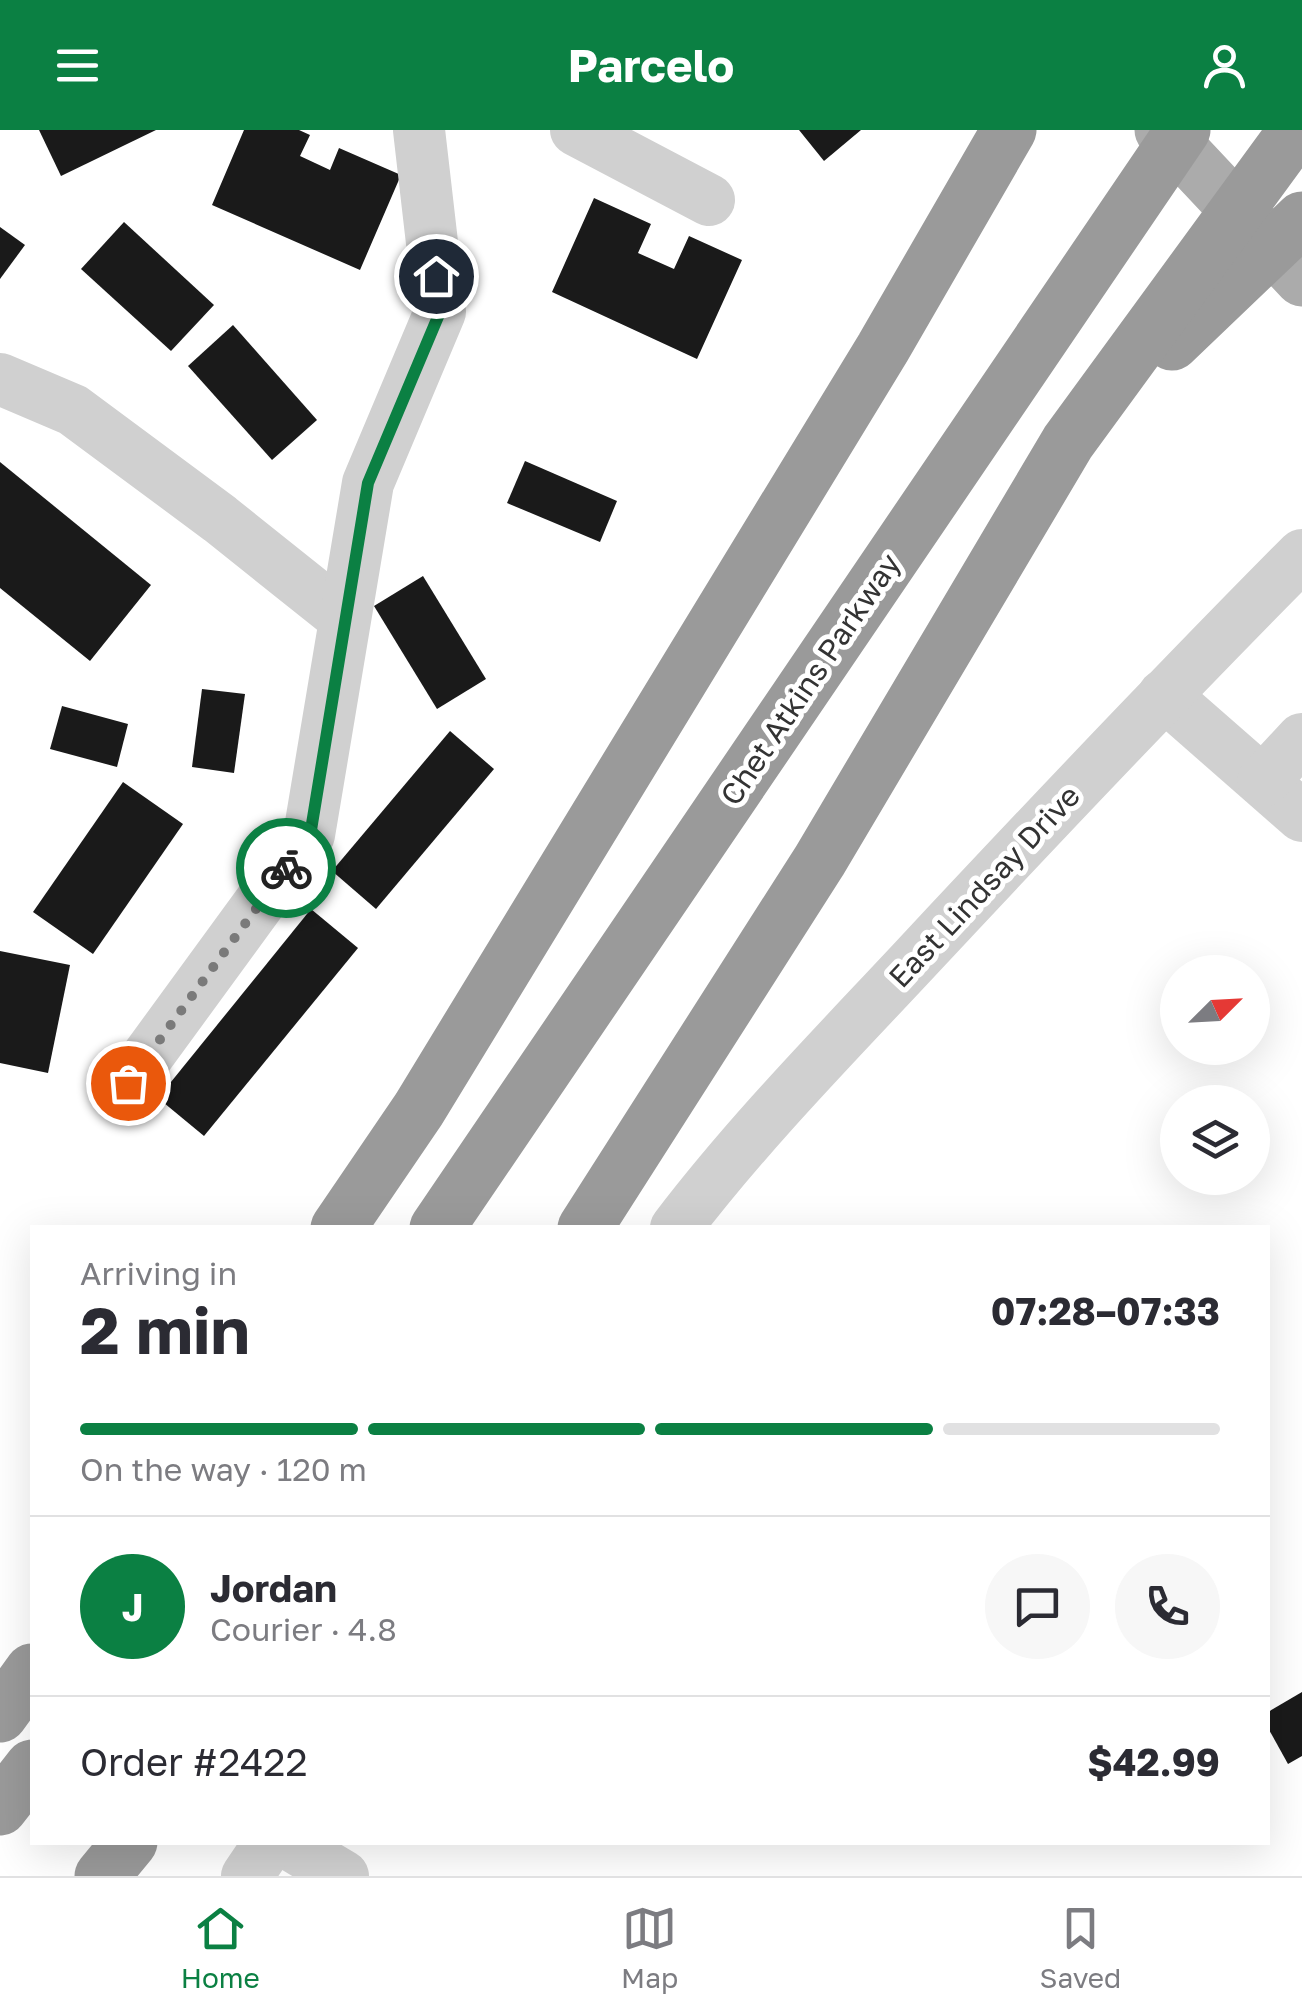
<!DOCTYPE html>
<meta charset="utf-8">
<style>
body{margin:0;font-family:"Golos Text",sans-serif;background:#f7f7f7;color:#2b2b33;height:100vh;display:flex;flex-direction:column;font-size:38px;white-space:nowrap}
*{box-sizing:border-box;margin:0}
p{font-size:32px;color:#7c7c81}
.icon{flex:none;width:55px;height:55px;fill:none;stroke:currentColor;stroke-width:2;stroke-linecap:round;stroke-linejoin:round}
.map{position:relative;flex:1;overflow:hidden}
.drawer{position:absolute;left:30px;top:1095px;width:1240px;height:620px;display:flex;flex-direction:column;background:#fff;border-radius:0px;box-shadow:0 10px 40px #0002}
.drawer>*{flex:none}
.needle{width:65px;rotate:66deg}
.buttons{position:absolute;left:1160px;top:825px;display:grid;gap:20px}
.buttons a{display:grid;place-items:center;width:110px;height:110px;border-radius:50%;background:#fff;box-shadow:0 10px 40px #0002;font-size:50px}
.pin{position:absolute;display:grid;place-items:center;width:85px;height:85px;color:#fff;margin:-42px;border:5px solid #fff;border-radius:50%;box-shadow:0 2px 10px #0007}
.courier{position:absolute;display:grid;place-items:center;width:100px;height:100px;margin:-50px;border:8px solid #0b8043;border-radius:50%;background:#fff;color:#222;box-shadow:0 2px 12px #0007}
.summary em{font-style:normal;font-weight:700}
.summary div{display:flex;flex-direction:column-reverse}
.summary{display:flex;align-items:center;justify-content:space-between;height:170px;padding:0 50px}
h1{font-size:65px;font-weight:700;line-height:75px}
.bar{display:grid;grid-template-columns:repeat(4,1fr);gap:15px 10px;align-content:center;height:120px;padding:0 50px}
.bar i{height:12px;border-radius:8px;background:#e1e1e2}
.bar .active{background:#0b8043}
.bar p{grid-column:span 4}
.line{display:flex;align-items:center;gap:25px;padding:0 50px;border-top:2px solid #e1e1e2}
.line div{flex:1}
.round{display:grid;place-items:center;flex:none;width:105px;height:105px;border-radius:52px;background:#f7f7f7}
header{display:flex;justify-content:space-between;align-items:center;height:130px;padding:0 50px;background:#0b8043;color:#fff;font-size:45px;font-weight:700}
.tab-bar{display:flex;justify-content:space-around;align-items:center;height:140px;border-top:2px solid #e1e1e2;background:#fff;font-size:28px;color:#7c7c81}
.tab-bar a{display:grid;justify-items:center;gap:5px}
.tab-bar .active{color:#0b8043}
.map>svg:first-child{display:block}
.building{fill:#1a1a1a}
.lines{fill:none;stroke-linecap:round;stroke-linejoin:round}
.minor{stroke:#d0d0d0;stroke-width:52}
.major{stroke:#ababab;stroke-width:55}
.highway{stroke:#9a9a9a;stroke-width:55}
.done{stroke:#7a7a7a;stroke-width:10;stroke-dasharray:0 18}
.route{stroke:#0b8043;stroke-width:12}
.labels{text-anchor:middle;dominant-baseline:central;stroke-width:10;stroke-linejoin:round;paint-order:stroke}
.street-label{font-size:30px;fill:#333;stroke:#fff}
</style>
<header><svg class="icon" aria-label="menu" viewBox="0 0 24 24"><path d="M4 6h16M4 12h16M4 18h16"/></svg>Parcelo<svg class="icon" aria-label="person" viewBox="0 0 24 24"><circle cx="12" cy="8" r="4"/><path d="M4 21q1-7 8-7t8 7"/></svg></header>
<div class="map">
<svg width="1302" height="1746" viewBox="0 0 1302 1746">
<rect width="100%" height="100%" fill="#fff"/>
<!-- building -->
<g class="building">
<polygon points="39,0 156,0 61,46"/>
<polygon points="244,0 299,0 310,5 300,26 330,40 339,18 401,45 360,140 212,75"/>
<polygon points="799,0 861,0 824,31"/>
<polygon points="594,68 651,94 638,123 674,139 689,106 742,130 697,229 552,162"/>
<polygon points="124,92 214,175 171,221 81,139"/>
<polygon points="0,97 25,115 0,149"/>
<polygon points="233,195 317,290 272,330 188,236"/>
<polygon points="525,331 617,371 600,412 507,373"/>
<polygon points="0,332 151,455 90,531 0,458"/>
<polygon points="423,446 486,549 437,579 374,476"/>
<polygon points="202,559 245,564 234,643 192,637"/>
<polygon points="62,576 128,594 117,637 50,619"/>
<polygon points="450,601 494,639 376,779 332,741"/>
<polygon points="123,652 183,694 93,824 33,782"/>
<polygon points="311,779 358,818 204,1006 158,968"/>
<polygon points="0,821 70,835 48,943 0,933"/>
<polygon points="1302,1562 1302,1626 1288,1634 1268,1598 1268,1582"/>
</g>
<g class="lines">
<!-- minor -->
<g class="minor">
<polyline points="576,0 709,70"/>
<polyline points="0,249 73,280 220,389 344,488"/>
<polyline points="1164,565 1302,686"/>
<polyline points="1263,651 1302,609"/>
<polyline points="128,953 309,705 368,353 440,182 419,0"/>
<path d="M 676,1098 C 750,1001 836,914 919,825 C 1045,690 1172,556 1302,425"/>
<polyline points="286,1712 343,1746"/>
<polyline points="247,1746 270,1712"/>
</g>
<!-- major -->
<polyline class="major" points="1162,0 1302,149"/>
<!-- highway -->
<g class="highway">
<polyline points="1172,213 1302,89"/>
<polyline points="338,1098 419,979 883,218 1009,0"/>
<polyline points="437,1098 1183,0"/>
<polyline points="585,1098 820,730 1068,312 1296,0"/>
<polyline points="0,1585 32,1541"/>
<polyline points="0,1678 32,1637"/>
<polyline points="102,1746 130,1712"/>
</g>
</g>
<g class="lines">
<!-- done -->
<polyline class="done" points="128,953 286,738"/>
<!-- route -->
<polyline class="route" points="286,738 310,706 368,353 440,182 436,146"/>
</g>
<g class="labels">
<!-- street labels -->
<g class="street-label">
<text transform="translate(810 549) rotate(-56)">Chet Atkins Parkway</text>
<text transform="translate(984 756) rotate(-47)">East Lindsay Drive</text>
</g>
</g>
</svg>
<div class="buttons">
<a><svg class="needle" viewBox="-14 -14 28 28"><path d="M0-13l5 13h-10z" fill="#e53935"/><path d="M0 13l5-13h-10z" fill="#7c7c81"/></svg></a>
<a><svg class="icon" aria-label="layers" viewBox="0 0 24 24"><path d="M12 4l9 5-9 5-9-5zM3 14l9 5 9-5"/></svg></a>
</div>
<div class="pin" style="left:128px;top:953px;background:#ea580c"><svg class="icon" aria-label="bag" viewBox="0 0 24 24"><path d="M5 8h14l-1 12H6zM9 8a3 3 0 0 1 6 0"/></svg></div>
<div class="pin" style="left:436px;top:146px;background:#1f2937"><svg class="icon" aria-label="home" viewBox="0 0 24 24"><path d="M3 11l9-7 9 7M6 9v11h12V9"/></svg></div>
<div class="courier" style="left:286px;top:738px"><svg class="icon" aria-label="bike" viewBox="0 0 24 24"><circle cx="6" cy="16" r="4"/><circle cx="18" cy="16" r="4"/><path d="M6 16l4-8h5l3 8M10 8l3 8H6M13 5h3"/></svg></div>
<section class="drawer">
<div class="summary"><div><h1>2 min</h1><p>Arriving in</p></div><em>07:28–07:33</em></div>
<div class="bar"><i class="active"></i><i class="active"></i><i class="active"></i><i></i><p>On the way · 120 m</p></div>
<div class="line" style="height:180px"><b class="round" style="background:#0b8043;color:#fff">J</b><div><b>Jordan</b><p>Courier · 4.8</p></div><a class="round"><svg class="icon" aria-label="chat" viewBox="0 0 24 24"><path d="M4 5h16v11H9l-5 4z"/></svg></a><a class="round"><svg class="icon" aria-label="phone" viewBox="0 0 24 24"><path d="M5 4h4l2 5-3 2q2 4 5 5l2-3 5 2v4C11 20 4 13 5 4z"/></svg></a></div>
<div class="line" style="height:130px"><div>Order #2422</div><b>$42.99</b></div>
</section>
</div>
<nav class="tab-bar">
<a class="active"><svg class="icon" aria-label="home" viewBox="0 0 24 24"><path d="M3 11l9-7 9 7M6 9v11h12V9"/></svg>Home</a>
<a><svg class="icon" aria-label="map" viewBox="0 0 24 24"><path d="M3 6l6-2 6 2 6-2v14l-6 2-6-2-6 2zM9 4v14M15 6v14"/></svg>Map</a>
<a><svg class="icon" aria-label="saved" viewBox="0 0 24 24"><path d="M7 4h10v16l-5-4-5 4z"/></svg>Saved</a>
</nav>
